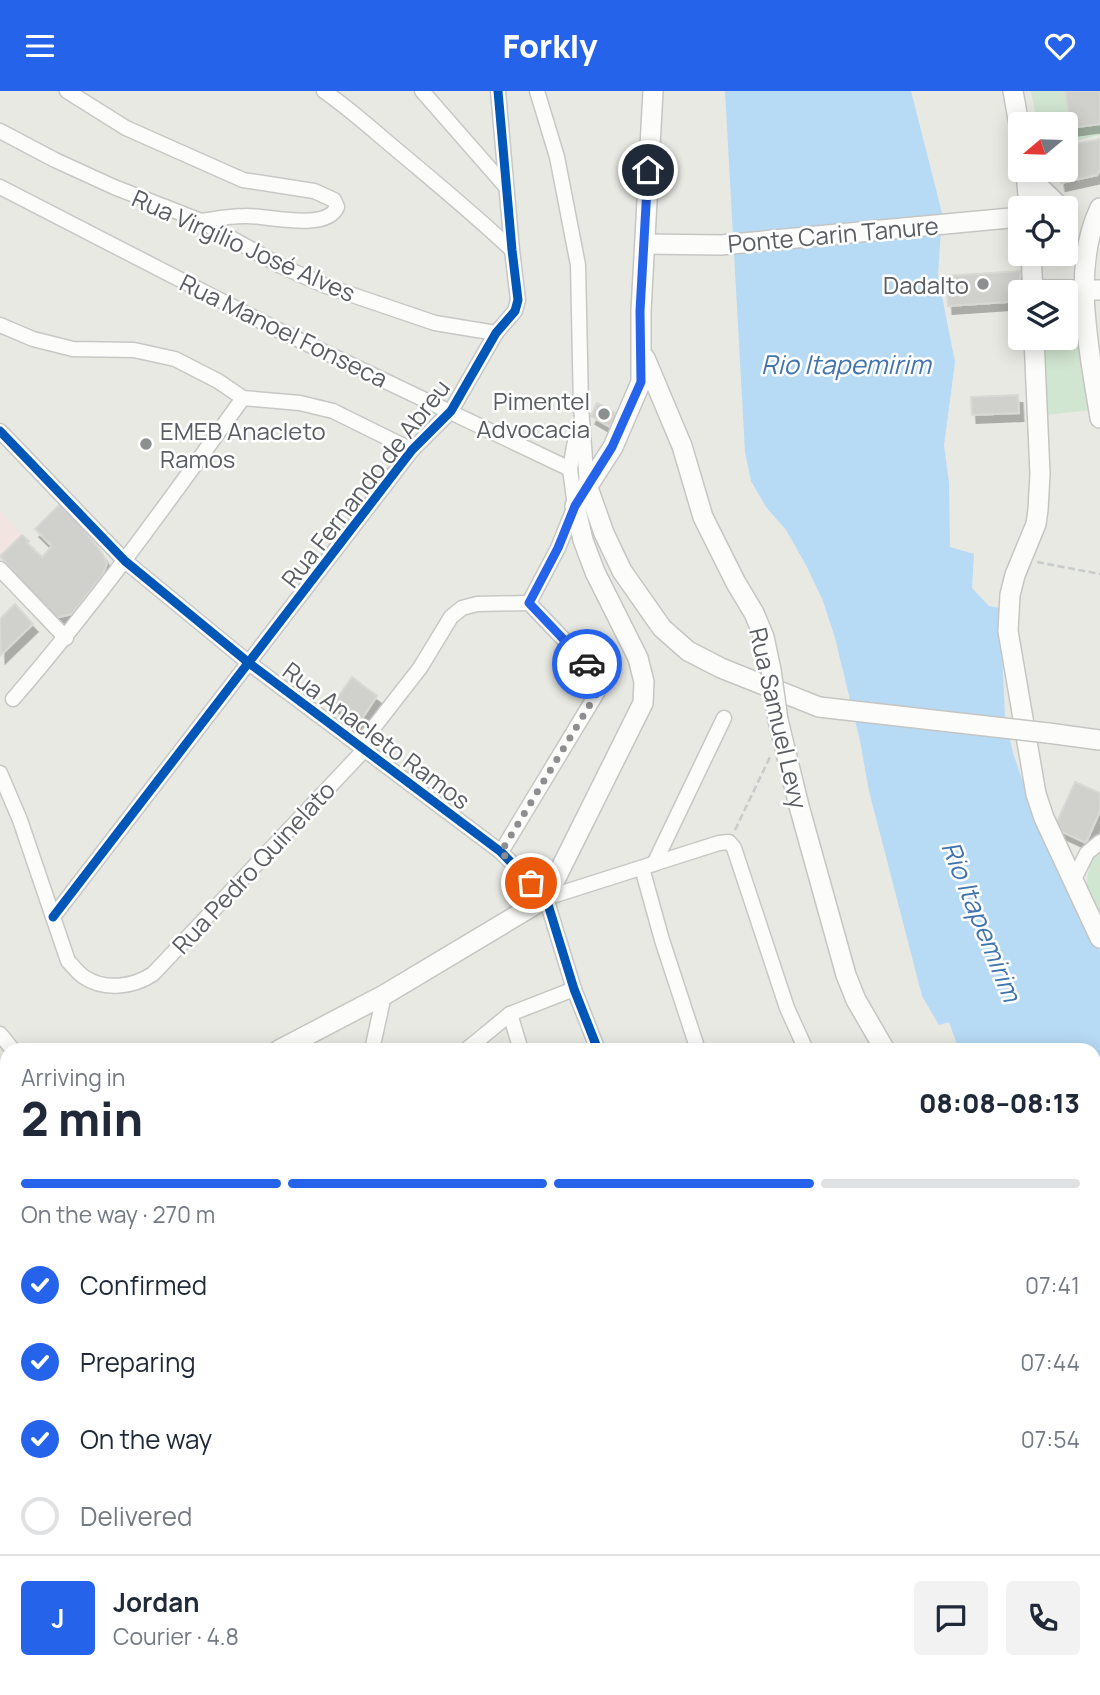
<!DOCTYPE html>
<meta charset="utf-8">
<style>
body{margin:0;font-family:Manrope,sans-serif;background:#f2f2f3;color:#1f2937;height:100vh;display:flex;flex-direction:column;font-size:26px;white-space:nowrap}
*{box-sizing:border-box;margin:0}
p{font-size:23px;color:#747a83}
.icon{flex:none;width:38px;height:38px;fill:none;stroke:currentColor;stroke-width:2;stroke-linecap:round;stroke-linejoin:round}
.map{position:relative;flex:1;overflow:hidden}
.panel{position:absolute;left:0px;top:952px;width:1101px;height:653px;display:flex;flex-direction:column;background:#fff;border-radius:21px 21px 0 0;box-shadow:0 4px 18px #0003}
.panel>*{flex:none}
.needle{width:46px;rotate:251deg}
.controls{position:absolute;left:1008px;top:21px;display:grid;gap:14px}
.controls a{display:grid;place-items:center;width:70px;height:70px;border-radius:7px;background:#fff;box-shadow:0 4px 18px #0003;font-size:35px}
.pin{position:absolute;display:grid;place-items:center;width:60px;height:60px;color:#fff;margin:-30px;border:4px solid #fff;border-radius:50%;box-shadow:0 2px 7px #0007}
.courier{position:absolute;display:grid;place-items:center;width:70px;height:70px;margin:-35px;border:5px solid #2563eb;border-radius:50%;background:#fff;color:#222;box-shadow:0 2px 9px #0007}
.overview em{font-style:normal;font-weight:800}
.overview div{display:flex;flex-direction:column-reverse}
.overview{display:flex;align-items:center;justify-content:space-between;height:119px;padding:0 21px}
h1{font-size:46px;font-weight:800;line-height:52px}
.bar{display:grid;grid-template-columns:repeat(4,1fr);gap:10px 7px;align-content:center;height:84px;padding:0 21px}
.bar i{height:9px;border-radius:5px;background:#e0e1e3}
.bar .on{background:#2563eb}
.bar p{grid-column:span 4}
.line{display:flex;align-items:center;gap:18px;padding:0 21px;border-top:2px solid #e0e1e3}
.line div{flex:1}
.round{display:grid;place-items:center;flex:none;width:74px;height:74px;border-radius:7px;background:#f2f2f3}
ol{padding:0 21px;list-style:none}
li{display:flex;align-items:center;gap:21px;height:77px}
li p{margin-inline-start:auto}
li .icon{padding:7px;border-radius:50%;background:#2563eb;color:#fff;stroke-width:4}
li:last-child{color:#747a83}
li i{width:38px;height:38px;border:4px solid #e0e1e3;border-radius:50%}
header{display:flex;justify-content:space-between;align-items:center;height:91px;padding:0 21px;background:#2563eb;color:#fff;font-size:32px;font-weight:800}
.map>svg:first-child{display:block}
.medical{fill:#f2e4e0}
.green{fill:#d1e6d0}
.water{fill:#b7daf5}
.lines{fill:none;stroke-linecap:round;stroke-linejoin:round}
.stream{stroke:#b7daf5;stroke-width:4.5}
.building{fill:#d0d0cd;stroke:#d8d8d4;stroke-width:2;filter:url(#shadow)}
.street-casing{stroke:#c7c7c6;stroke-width:17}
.secondary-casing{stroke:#c5c6c4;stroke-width:22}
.path{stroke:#c7cbc9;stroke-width:2.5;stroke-dasharray:7 3.5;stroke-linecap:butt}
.street{stroke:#fcfcfb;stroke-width:14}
.secondary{stroke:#fcfcfb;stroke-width:19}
.secondary-bridge-casing{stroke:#c5c6c4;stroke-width:22;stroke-linecap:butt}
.secondary-bridge{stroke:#fcfcfb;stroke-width:19}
.cycleway-casing{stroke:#fff;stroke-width:13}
.cycleway{stroke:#0057b8;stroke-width:9}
.done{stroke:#8c8e90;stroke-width:7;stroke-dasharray:0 12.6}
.route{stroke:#2563eb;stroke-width:9}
.poi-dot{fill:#8c8e90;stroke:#fff;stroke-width:2.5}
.labels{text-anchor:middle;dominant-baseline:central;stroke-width:5;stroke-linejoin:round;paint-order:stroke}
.street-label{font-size:24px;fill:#5a5d62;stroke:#fff}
.poi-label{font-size:24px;fill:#5a5d62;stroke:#fff;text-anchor:end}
.water-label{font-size:26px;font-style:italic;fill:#4174ad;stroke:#fff}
</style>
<header><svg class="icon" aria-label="menu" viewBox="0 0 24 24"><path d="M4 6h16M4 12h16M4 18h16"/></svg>Forkly<svg class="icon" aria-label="heart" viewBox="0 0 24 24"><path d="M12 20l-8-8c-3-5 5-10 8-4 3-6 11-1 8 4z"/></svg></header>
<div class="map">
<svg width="1100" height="1604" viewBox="0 0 1100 1604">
<defs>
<filter id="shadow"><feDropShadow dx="4.5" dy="8" stdDeviation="0" flood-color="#0004"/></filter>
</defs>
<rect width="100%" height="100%" fill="#e9e9e4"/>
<!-- medical -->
<polygon class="medical" points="0,419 22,444 0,465"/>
<!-- green -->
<g class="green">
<polygon points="1031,0 1100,0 1100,44 1066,52 1066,33 1037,33"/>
<polygon points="1066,209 1074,214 1091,319 1045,324 1043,247 1066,247"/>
<path d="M 1100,758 L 1100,832 C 1087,801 1081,792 1096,760 Z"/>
</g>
<!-- water -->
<g class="water">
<polygon points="725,0 911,0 942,122 938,185 955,271 944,354 949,392 950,456 974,463 972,497 989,515 1000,517 1005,626 1013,662 1025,697 1100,860 1100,1246 1094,1260 1094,959 959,959 949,931 939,934 922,905 869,700 860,650 835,547 823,510 806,474 786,439 766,416 751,390 745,361"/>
<polygon points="795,1598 983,1598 982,1604 795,1604"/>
</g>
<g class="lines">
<!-- stream -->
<polyline class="stream" points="1094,1471 1100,1477"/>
</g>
<!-- building -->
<g class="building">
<polygon points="1065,0 1100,0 1100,33 1071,37"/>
<polygon points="1100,48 1100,79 1097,84 1061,92 1059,79 1066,79 1066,55"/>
<polygon points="1020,180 1020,210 948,215 946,185"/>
<polygon points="1018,304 1019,322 972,324 971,306"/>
<polygon points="597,312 616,322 610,336 591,325"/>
<polygon points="62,411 102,462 107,472 103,483 72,523 55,527 0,465 22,444 29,450 27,452 42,466 52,455 35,438"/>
<polygon points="15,513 33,533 1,564 0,528"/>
<polygon points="352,586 377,605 359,632 333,613"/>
<polygon points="1075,691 1100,702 1100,720 1086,752 1054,737"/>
</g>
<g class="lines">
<!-- street casing -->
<g class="street-casing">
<g id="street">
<path d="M 67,0 L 126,37 L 243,89 L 314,100 L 334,109 L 337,116 C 326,141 267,124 245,125 C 230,125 215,128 201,130"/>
<path d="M 324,0 C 354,21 376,42 404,65 C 442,97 476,125 512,159"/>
<polyline points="422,0 506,96"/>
<polyline points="537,0 557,66 578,174 581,316 587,394"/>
<polyline points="0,40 55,69 114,96 201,130 279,174 326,195 435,232 496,242"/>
<polyline points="0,96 276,238 570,378"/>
<polyline points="0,234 33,248 73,258 134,259 175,268 218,290 243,307 300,312 333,320 412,359"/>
<polyline points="0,340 125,470 249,572 501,761 546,807 574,898 598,959"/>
<polyline points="0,478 66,547"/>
<polyline points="529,512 558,457 575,415 570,378 577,339"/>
<path d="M 13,608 C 96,512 169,410 243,307"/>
<polyline points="360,654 420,577 451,526 462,517 477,513 529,512"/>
<path d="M 0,682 L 20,729 L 68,870 C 73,875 78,882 84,886 C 105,900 133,896 153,883 L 365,658"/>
<polyline points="501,761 597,602 600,592 595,581 529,512"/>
<polyline points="654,773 724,627"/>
<polyline points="642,777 662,849 698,959"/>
<polyline points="1074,788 1087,762 1100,751"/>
<polyline points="546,807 719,752 729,751 734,757 787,917 806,959"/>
<polyline points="53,826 412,359 451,320 496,242 515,220 518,209 512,159 498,0"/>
<polyline points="510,923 521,959"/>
<polyline points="0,943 13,959"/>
<polyline points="372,959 384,904"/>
<polyline points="466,959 510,923 574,898"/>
<polyline points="0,1030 7,1026"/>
<polyline points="0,1253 6,1231"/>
<polyline points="1094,1380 1100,1383"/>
<polyline points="0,1474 7,1476"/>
<polyline points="0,1592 7,1565"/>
<polyline points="407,1598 418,1604"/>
<polyline points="88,1604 91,1598"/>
<polyline points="171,1604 174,1598"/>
<polyline points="261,1604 264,1598"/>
</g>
</g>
<!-- secondary casing -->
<g class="secondary-casing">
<g id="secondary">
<polyline points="1013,0 1020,39"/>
<polyline points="1026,80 1029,117"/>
<polyline points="1027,84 1061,117"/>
<path d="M 1100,117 C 1070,179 1090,262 1100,327"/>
<polyline points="645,153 721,154 1020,126"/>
<polyline points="1031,163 1033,201"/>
<polyline points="1033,199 1100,199"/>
<polyline points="1034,247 1040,383 1038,419 1036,433 1015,484 1010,504 1008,540 1036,703 1044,727 1100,847"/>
<polyline points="645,267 682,355 703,426 736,492 754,522 764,546 771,579"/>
<polyline points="587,394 604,442 622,480 662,537 688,560 721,577 819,616"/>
<polyline points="778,629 799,715 846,884 856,909 885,959"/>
<polyline points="1048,642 1100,649"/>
<polyline points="279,959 384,904 546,807 643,612 644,591 638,567 595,481 583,449 575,415 613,356 641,291 641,220 653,0"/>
<polyline points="0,1113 7,1109"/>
<polyline points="1094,1306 1100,1290"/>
<polyline points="693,1598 696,1604"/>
<polyline points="1015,1598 1016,1604"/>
</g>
</g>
<!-- path -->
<g class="path">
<polyline points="1037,471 1100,483"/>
<polyline points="735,739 770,666"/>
<polyline points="376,1604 380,1598"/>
</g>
<!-- street -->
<use href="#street" class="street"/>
<!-- secondary -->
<use href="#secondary" class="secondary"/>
<!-- secondary-bridge casing -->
<g class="secondary-bridge-casing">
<g id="secondary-bridge">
<polyline points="771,579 778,629"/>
<polyline points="819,616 1048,642"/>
</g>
</g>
<!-- secondary-bridge -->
<use href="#secondary-bridge" class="secondary-bridge"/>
<!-- cycleway casing -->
<g class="cycleway-casing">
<g id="cycleway">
<polyline points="0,340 125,470 249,572 501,761 546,807 574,898 598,959"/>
<polyline points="53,826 412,359 451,320 496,242 515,220 518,209 512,159 498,0"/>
</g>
</g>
<!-- cycleway -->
<use href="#cycleway" class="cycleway"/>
</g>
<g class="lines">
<!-- done -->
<polyline class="done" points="531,792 501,761 597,602 600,592 595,581 587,573"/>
<!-- route -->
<polyline class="route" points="587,573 529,512 558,457 575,415 612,356 641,291 640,220 648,79"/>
</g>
<!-- markers -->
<g class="poi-dot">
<circle cx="983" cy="193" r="7"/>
<circle cx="604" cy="323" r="7"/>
<circle cx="146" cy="353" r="7"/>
</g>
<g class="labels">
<!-- street labels -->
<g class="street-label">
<text transform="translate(833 143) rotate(-5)">Ponte Carin Tanure</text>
<text transform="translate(244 154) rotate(24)">Rua Virgílio José Alves</text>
<text transform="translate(284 239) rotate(26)">Rua Manoel Fonseca</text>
<text transform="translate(365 392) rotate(-52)">Rua Fernando de Abreu</text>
<text transform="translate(779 627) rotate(77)">Rua Samuel Levy</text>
<text transform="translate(377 644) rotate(37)">Rua Anacleto Ramos</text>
<text transform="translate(253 776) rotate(-47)">Rua Pedro Quinelato</text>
</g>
<!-- poi labels -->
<g class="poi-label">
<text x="969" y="193">Dadalto</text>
<text x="590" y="309">Pimentel<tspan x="590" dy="28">Advocacia</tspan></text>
<text x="160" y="339" text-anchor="start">EMEB Anacleto<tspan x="160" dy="28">Ramos</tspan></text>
</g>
<!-- water labels -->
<g class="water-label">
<text x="846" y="273">Rio Itapemirim</text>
<text transform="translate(982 830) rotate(68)">Rio Itapemirim</text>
</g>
</g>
</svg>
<div class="controls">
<a><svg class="needle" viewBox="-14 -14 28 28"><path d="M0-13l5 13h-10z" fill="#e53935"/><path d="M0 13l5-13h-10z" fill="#747a83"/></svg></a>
<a><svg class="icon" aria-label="locate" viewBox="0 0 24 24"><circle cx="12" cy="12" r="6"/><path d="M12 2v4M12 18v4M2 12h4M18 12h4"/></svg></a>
<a><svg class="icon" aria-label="layers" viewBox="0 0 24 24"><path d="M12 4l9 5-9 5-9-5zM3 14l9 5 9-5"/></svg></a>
</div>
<div class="pin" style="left:531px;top:792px;background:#ea580c"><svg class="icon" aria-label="bag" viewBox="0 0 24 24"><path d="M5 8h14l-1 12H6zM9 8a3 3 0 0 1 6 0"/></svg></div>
<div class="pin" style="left:648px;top:79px;background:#1f2937"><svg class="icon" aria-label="home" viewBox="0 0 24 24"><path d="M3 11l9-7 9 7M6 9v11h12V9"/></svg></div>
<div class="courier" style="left:587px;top:573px"><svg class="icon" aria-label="car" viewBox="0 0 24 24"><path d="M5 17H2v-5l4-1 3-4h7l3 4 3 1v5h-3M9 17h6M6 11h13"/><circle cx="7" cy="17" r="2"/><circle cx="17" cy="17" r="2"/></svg></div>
<section class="panel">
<div class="overview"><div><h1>2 min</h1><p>Arriving in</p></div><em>08:08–08:13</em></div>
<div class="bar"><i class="on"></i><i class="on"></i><i class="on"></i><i></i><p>On the way · 270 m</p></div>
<ol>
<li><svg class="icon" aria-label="check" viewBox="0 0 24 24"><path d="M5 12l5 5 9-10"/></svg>Confirmed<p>07:41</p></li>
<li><svg class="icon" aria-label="check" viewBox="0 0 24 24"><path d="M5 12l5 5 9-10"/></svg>Preparing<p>07:44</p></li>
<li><svg class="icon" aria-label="check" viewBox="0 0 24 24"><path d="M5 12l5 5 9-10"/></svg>On the way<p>07:54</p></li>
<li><i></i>Delivered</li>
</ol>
<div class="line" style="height:126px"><b class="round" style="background:#2563eb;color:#fff">J</b><div><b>Jordan</b><p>Courier · 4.8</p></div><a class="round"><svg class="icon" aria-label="chat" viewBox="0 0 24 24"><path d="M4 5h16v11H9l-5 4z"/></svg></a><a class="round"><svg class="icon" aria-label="phone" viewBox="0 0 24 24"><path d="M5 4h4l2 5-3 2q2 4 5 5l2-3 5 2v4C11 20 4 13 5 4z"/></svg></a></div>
</section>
</div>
